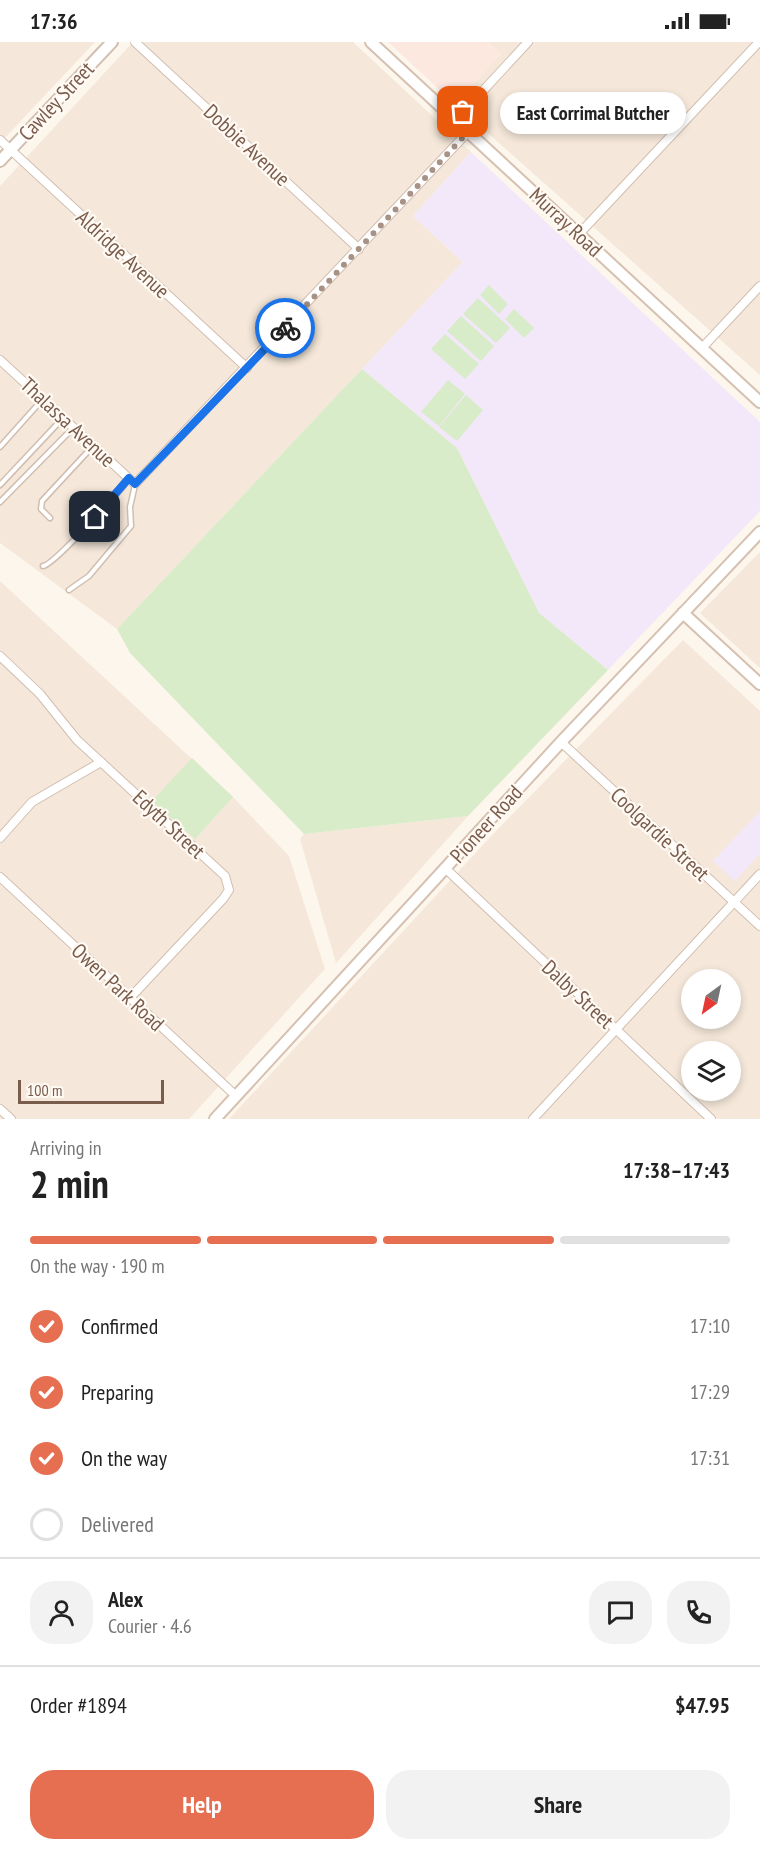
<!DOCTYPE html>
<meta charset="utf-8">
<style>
body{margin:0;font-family:"PT Sans Narrow",sans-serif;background:#f2f2f2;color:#222;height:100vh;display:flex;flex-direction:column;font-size:22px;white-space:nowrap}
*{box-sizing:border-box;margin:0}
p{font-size:20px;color:#767676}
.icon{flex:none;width:33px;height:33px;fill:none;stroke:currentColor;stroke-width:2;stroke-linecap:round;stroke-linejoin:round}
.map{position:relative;height:1077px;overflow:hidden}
.sheet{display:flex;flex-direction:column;background:#fff;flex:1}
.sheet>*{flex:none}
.needle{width:39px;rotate:213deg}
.buttons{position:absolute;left:681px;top:927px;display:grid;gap:12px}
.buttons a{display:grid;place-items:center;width:60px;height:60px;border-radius:50%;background:#fff;box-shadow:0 3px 9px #0003;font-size:30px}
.scale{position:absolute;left:18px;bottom:15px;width:146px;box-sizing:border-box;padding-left:6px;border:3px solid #7a5c4d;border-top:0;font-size:16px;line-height:21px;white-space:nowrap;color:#7a5c4d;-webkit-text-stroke:4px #fffaf3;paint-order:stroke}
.pin{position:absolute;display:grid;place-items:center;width:51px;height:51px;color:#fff;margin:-26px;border-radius:12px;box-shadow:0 3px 9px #0006}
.courier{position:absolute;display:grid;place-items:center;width:60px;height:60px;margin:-30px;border:4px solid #1a73e8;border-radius:50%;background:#fff;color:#222;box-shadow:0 2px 8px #0007}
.bubble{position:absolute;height:42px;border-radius:21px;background:#fff;box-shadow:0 3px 9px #0003;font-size:20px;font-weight:700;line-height:42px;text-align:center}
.head em{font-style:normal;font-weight:700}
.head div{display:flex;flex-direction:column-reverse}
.head{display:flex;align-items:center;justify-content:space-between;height:102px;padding:0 30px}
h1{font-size:39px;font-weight:700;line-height:45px}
.bar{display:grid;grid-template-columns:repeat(4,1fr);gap:9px 6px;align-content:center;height:72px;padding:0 30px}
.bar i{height:8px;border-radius:4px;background:#e0e0e0}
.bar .active{background:#e76f51}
.bar p{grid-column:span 4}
.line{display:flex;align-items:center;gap:15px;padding:0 30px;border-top:2px solid #e0e0e0}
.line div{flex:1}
.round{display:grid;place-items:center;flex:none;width:63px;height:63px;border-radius:24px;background:#f2f2f2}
ol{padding:0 30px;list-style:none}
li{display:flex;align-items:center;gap:18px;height:66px}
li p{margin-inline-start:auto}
li .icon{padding:6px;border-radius:50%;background:#e76f51;color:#fff;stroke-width:4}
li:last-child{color:#767676}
li i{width:33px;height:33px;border:3px solid #e0e0e0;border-radius:50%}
.cta{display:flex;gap:12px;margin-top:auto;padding:12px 30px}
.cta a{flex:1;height:69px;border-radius:24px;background:#e76f51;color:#fff;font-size:24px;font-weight:700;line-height:69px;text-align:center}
.cta a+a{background:#f2f2f2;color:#222}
.status{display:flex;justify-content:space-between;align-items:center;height:42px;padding:0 30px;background:#fff;direction:ltr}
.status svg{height:16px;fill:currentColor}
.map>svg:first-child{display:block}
.residential{fill:#f5e8da;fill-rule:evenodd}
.commercial{fill:#fde8e0}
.education{fill:#f3e8fa}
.green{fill:#d8ecc9}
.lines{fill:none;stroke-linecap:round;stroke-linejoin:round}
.service-casing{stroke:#d1beb0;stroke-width:7}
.minor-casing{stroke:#d1beb0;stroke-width:10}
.tertiary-casing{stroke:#d1beb0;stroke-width:14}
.secondary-casing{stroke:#d6c0b0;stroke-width:14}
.service{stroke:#fff;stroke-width:4}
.minor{stroke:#fff;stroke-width:8}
.tertiary{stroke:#fff;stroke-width:10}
.secondary{stroke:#fff;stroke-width:10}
.done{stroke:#a89285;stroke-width:6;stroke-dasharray:0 10.8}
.route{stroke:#1a73e8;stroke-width:8}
.labels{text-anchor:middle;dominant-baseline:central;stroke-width:4.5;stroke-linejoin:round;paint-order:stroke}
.street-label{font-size:21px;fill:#7a5c4d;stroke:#fffaf3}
</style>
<div class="status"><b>17:36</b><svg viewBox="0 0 49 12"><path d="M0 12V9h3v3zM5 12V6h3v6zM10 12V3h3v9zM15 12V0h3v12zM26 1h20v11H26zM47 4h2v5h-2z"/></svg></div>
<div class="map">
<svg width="760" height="1077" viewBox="0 0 760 1077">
<rect width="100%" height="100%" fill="#fdf6ec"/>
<!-- residential -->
<g class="residential">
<polygon points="0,0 95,0 0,101"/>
<polygon points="133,0 353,0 471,110 413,174 463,220 117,587 0,501 0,144"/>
<polygon points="488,0 760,0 760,333 455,62 501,12"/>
<polygon points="760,510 760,626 700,571"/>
<polygon points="0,539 233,755 289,814 325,927 189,1077 0,1077"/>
<path d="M 683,598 L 760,669 L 760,1077 L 229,1077 L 495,790 ZM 692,938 L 730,938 L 730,976 L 692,976 ZM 692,1010 L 730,1010 L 730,1048 L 692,1048 Z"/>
<polygon points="468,774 336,921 300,797 304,792"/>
</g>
<!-- commercial -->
<polygon class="commercial" points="388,0 488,0 501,12 455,62"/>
<!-- education -->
<g class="education">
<polygon points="471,110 760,380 760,469 608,628 539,571 457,406 362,327 463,220 413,174"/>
<polygon points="760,769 760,812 735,839 713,819"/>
</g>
<!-- green -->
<g class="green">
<polygon points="489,243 508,262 499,272 480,253"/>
<polygon points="478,256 510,286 496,301 463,272"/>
<polygon points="514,267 534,286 524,296 505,277"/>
<polygon points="461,274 494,304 481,319 447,289"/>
<polygon points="445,292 479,322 465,337 431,307"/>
<polygon points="362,327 457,406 539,571 608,628 468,774 304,792 130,611 117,587"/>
<polygon points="448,338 465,352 439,384 421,370"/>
<polygon points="466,353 483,368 457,399 439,385"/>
<polygon points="192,716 233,755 195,797 152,759"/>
</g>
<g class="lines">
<!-- service casing -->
<g class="service-casing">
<g id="service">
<polyline points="0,405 42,358"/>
<polyline points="0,443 62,377"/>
<polyline points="0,460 73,386"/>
<polyline points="50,476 41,467 42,459 93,404"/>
<path d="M 43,524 C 54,523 111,458 123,445 L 128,437"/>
<polyline points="69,548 89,534 131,484 130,465 135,443"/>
</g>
</g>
<!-- minor casing -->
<g class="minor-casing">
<g id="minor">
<polyline points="135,0 359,207"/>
<polyline points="456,78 528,0"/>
<polyline points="0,98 247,326"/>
<polyline points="579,192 759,0"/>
<polyline points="702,306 760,244"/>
<polyline points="0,318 135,442 468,90"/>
<polyline points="0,614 40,652 77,698 225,834 229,848 223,857 129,957"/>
<polyline points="561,700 760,884"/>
<polyline points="0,796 32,760 101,720"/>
<polyline points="445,826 711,1077"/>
<polyline points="0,835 236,1054"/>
<polyline points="0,1067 11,1077"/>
<polyline points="533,1077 760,832"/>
</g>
</g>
<!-- tertiary casing -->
<g class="tertiary-casing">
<polyline id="tertiary" points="0,119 112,0"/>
</g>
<!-- secondary casing -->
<g class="secondary-casing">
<g id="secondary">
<polyline points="371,0 760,360"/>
<polyline points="683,571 760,642"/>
<polyline points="215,1077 561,700 760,490"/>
</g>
</g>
<!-- service -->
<use href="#service" class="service"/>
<!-- minor -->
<use href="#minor" class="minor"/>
<!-- tertiary -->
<use href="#tertiary" class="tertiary"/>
<!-- secondary -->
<use href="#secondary" class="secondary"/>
</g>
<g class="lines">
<!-- done -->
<polyline class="done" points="285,286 468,90 456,78 463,70"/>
<!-- route -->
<polyline class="route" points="95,475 129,436 135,442 285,286"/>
</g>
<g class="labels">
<!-- street labels -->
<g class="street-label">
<text transform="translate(56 59) rotate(-47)">Cawley Street</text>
<text transform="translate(247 103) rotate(43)">Dobbie Avenue</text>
<text transform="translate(566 180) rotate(43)">Murray Road</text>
<text transform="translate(123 212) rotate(43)">Aldridge Avenue</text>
<text transform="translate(68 380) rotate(43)">Thalassa Avenue</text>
<text transform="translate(169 782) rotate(43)">Edyth Street</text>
<text transform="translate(486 782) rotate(-48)">Pioneer Road</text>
<text transform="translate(660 792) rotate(43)">Coolgardie Street</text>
<text transform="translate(118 945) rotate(43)">Owen Park Road</text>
<text transform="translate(578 952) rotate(43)">Dalby Street</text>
</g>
</g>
</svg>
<div class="buttons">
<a><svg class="needle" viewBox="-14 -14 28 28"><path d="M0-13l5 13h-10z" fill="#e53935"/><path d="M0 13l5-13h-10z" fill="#767676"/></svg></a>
<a><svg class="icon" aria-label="layers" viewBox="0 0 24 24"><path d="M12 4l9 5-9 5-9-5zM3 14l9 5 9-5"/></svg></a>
</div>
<div class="scale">100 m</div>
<div class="pin" style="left:463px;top:70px;background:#ea580c"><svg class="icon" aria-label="bag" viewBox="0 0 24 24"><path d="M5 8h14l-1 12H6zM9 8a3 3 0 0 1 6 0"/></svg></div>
<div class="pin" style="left:95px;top:475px;background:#1f2937"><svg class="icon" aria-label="home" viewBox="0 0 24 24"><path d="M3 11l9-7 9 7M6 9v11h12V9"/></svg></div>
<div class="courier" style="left:285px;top:286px"><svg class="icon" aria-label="bike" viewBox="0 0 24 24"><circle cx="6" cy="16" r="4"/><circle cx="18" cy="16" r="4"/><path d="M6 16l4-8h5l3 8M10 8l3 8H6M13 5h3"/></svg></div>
<div class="bubble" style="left:500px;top:50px;width:186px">East Corrimal Butcher</div>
</div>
<section class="sheet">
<div class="head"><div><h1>2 min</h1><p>Arriving in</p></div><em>17:38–17:43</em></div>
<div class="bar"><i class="active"></i><i class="active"></i><i class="active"></i><i></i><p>On the way · 190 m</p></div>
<ol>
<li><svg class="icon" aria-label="check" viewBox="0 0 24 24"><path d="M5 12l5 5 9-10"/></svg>Confirmed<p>17:10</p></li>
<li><svg class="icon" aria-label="check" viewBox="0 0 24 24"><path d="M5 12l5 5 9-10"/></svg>Preparing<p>17:29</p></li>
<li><svg class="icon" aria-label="check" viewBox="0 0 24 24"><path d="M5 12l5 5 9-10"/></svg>On the way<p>17:31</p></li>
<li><i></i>Delivered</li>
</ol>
<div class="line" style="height:108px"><a class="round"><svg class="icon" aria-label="person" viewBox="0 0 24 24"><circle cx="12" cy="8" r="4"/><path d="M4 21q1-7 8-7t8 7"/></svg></a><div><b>Alex</b><p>Courier · 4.6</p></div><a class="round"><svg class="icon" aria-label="chat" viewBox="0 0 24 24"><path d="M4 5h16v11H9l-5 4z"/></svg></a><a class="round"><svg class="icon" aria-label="phone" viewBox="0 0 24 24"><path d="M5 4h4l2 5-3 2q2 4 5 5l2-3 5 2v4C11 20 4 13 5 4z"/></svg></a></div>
<div class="line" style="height:78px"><div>Order #1894</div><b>$47.95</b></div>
<div class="cta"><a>Help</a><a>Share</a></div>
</section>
